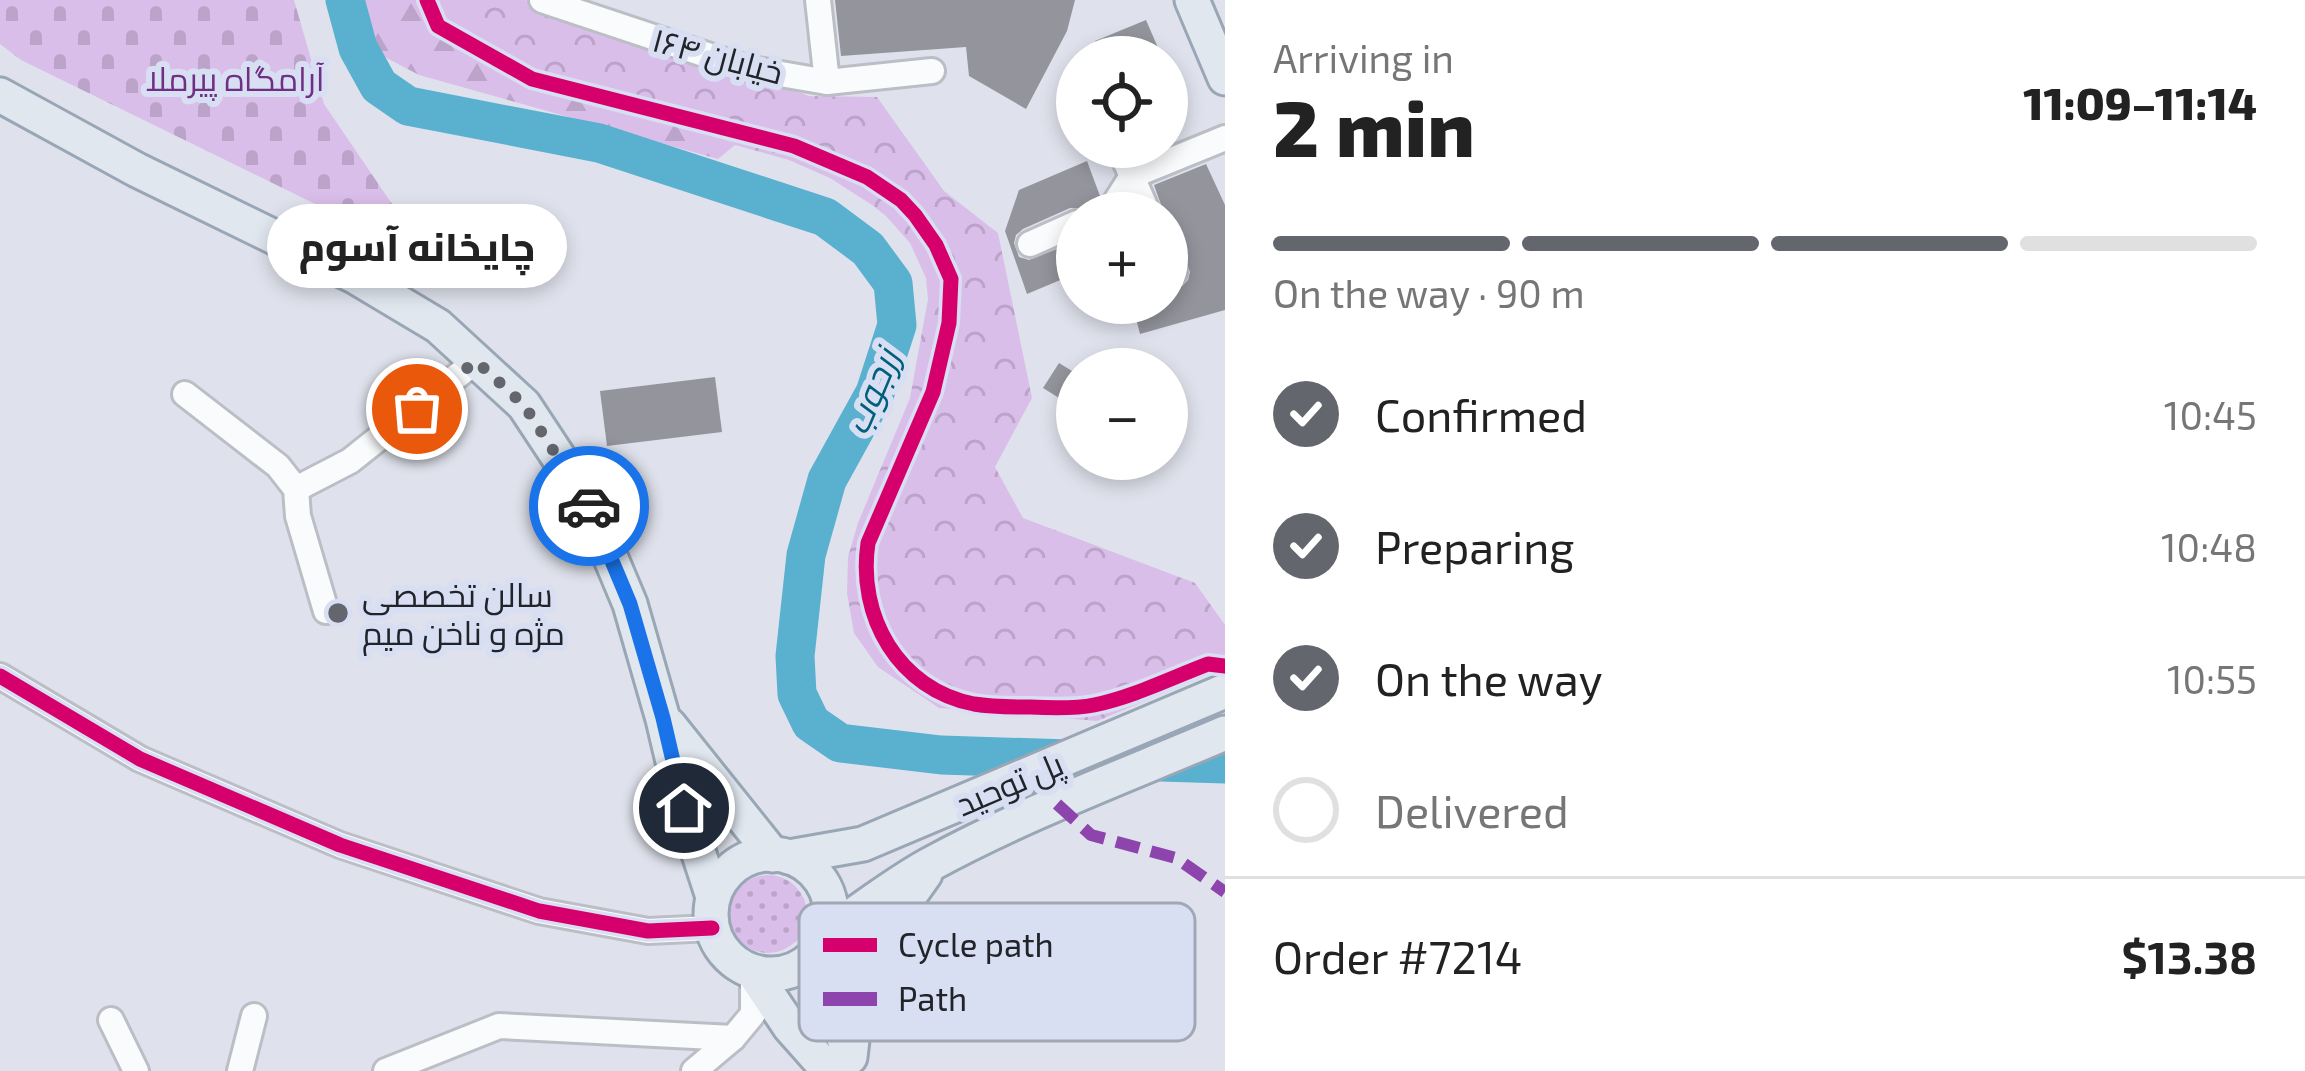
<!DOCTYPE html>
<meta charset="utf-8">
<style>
body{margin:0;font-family:"Exo 2",Cairo,sans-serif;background:#f2f2f2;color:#222;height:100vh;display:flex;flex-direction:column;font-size:45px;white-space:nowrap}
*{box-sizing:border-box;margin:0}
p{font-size:39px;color:#767676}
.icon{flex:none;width:66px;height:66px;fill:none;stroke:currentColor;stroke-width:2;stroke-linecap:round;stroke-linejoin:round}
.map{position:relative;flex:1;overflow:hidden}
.drawer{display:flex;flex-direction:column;background:#fff;width:1080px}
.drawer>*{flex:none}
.tools{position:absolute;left:1056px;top:36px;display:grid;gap:24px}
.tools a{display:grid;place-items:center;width:132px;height:132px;border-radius:50%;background:#fff;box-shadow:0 6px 18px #0003;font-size:60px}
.pin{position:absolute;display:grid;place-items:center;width:102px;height:102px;color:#fff;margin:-51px;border:6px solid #fff;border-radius:50%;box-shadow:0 3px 12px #0007}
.courier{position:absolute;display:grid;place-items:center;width:120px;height:120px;margin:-60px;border:9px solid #1a73e8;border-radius:50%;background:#fff;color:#222;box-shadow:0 3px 15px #0007}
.bubble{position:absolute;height:84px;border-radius:42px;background:#fff;box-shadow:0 6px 18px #0003;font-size:39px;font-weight:800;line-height:84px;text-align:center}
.headline em{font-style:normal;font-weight:800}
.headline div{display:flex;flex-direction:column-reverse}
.headline{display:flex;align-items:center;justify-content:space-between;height:204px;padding:0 48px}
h1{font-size:78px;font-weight:800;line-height:90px}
.bar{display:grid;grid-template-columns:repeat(4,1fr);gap:18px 12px;align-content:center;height:144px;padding:0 48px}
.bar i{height:15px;border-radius:9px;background:#e0e0e0}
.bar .current{background:#64666e}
.bar p{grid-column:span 4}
.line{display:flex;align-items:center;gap:30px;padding:0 48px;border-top:3px solid #e0e0e0}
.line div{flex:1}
ol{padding:0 48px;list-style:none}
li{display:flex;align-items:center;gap:36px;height:132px}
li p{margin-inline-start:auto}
li .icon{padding:12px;border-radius:50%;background:#64666e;color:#fff;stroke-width:4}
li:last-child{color:#767676}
li i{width:66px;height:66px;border:6px solid #e0e0e0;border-radius:50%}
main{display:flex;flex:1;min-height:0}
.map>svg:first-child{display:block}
.grass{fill:url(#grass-dots)}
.forest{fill:url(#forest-firs)}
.cemetery{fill:url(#cemetery-stones)}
.park{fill:url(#park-crowns)}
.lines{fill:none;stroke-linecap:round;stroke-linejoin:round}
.river{stroke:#59b0cf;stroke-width:39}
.building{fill:#93949c}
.minor-casing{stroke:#bcbec6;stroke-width:30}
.major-casing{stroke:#99a6b5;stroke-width:39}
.minor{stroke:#fafbfc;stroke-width:24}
.major{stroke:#e0e7ef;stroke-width:33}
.quiet{stroke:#8e44ad;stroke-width:12;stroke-dasharray:24 12;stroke-linecap:butt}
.cycleway-casing{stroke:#d9dff2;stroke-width:22}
.cycleway{stroke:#d6006c;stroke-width:15}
.done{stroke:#64666e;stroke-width:12;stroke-dasharray:0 21.6}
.route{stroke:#1a73e8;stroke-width:15}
.poi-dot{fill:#64666e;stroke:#d9dff2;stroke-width:4.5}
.labels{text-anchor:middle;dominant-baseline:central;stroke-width:12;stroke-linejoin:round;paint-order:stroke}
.street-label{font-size:33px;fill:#21242a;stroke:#d9dff2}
.park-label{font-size:33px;fill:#6e2f84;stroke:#d9dff2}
.poi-label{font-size:33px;fill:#21242a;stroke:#d9dff2;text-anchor:start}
.water-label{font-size:36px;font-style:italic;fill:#00607b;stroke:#d9dff2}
.key{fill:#d9dff2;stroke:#a2a7b6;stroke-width:3}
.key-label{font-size:33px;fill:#21242a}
</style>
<main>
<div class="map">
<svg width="1225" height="1071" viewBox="0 0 1225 1071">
<defs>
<pattern id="grass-dots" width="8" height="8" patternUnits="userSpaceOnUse" patternTransform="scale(3)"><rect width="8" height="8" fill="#dabeea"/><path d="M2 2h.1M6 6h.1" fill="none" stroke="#bba3c9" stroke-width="1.8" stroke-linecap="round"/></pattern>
<pattern id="forest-firs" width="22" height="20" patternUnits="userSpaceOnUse" patternTransform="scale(3)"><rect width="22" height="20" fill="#dabeea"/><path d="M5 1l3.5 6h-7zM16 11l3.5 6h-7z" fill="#bba3c9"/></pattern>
<pattern id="cemetery-stones" width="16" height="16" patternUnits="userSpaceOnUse" patternTransform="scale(3)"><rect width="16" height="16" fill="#dabeea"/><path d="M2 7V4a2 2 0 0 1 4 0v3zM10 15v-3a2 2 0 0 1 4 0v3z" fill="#bba3c9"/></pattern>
<pattern id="park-crowns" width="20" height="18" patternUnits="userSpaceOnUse" patternTransform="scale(3)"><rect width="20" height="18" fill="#dabeea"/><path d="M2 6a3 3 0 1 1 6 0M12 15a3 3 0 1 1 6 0" fill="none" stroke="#bba3c9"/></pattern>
</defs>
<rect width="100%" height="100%" fill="#dfe2ec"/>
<!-- grass -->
<circle class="grass" cx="768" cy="914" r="39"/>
<!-- forest -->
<polygon class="forest" points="363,0 418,0 430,28 714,133 735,145 718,159 419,75 379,54"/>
<!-- cemetery -->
<polygon class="cemetery" points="0,0 294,0 324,104 407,226 399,245 21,60 0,44"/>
<!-- park -->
<polygon class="park" points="418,0 525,0 763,78 809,96 877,97 944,191 998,233 1032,398 995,467 1023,518 1195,583 1225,625 1225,668 1097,721 939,708 878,667 854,633 847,593 848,557 858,523 910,398 928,299 926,278 910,243 886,216 872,205 830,178 789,160 735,145 714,133 531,86 429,28"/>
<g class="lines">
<!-- river -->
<polyline class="river" points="345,0 358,48 379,86 408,106 599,143 825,217 868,249 893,283 897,325 875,393 827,480 806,555 795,656 797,694 811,723 840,743 941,755 1225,764"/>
</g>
<!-- building -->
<g class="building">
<polygon points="835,0 1075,0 1067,31 1026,109 969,76 966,47 841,56"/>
<polygon points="1146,20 1162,57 1102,57 1095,41"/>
<polygon points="1087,161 1100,196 1089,202 1085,209 1070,208 1023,229 1016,235 1014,243 1019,257 1029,260 1077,241 1077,273 1027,294 1005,231 1019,190"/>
<polygon points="1206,164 1225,205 1225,310 1140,334 1132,303 1167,303 1167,287 1182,286 1188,280 1190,272 1181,249 1175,243 1167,241 1167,213 1164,213 1154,185"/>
<polygon points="1059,363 1077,374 1077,409 1043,388"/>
<polygon points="715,377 722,432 607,446 600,391"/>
</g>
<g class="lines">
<!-- minor casing -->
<g class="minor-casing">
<g id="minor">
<polyline points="542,0 746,68 827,82 932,71"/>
<polyline points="818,0 827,82"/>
<polyline points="1119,147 1148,213"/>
<polyline points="1101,213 1111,209 1132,176 1225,138"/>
<polyline points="1030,244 1077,223"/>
<polyline points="1167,257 1174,272"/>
<polyline points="185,394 278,466 296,489 298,516 326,611"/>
<polyline points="296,489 350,461 476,361"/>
<polyline points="0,676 140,759 340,845 539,911 648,931 712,928"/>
<polyline points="111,1020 136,1071"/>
<polyline points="240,1071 254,1016"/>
<polyline points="386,1071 499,1026 733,1038"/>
<polyline points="694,1071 733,1038 753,1014 753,973"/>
</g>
</g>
<!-- major casing -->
<g class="major-casing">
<g id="major">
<polyline points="1192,0 1225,78"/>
<polyline points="0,95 137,170 356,277 438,326 524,405 586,499 630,604 663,719 684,808 713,897"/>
<polyline points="669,725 773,855"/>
<circle cx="771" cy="914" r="60"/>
<polyline points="789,857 863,844 1225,691"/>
<path d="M 828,932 C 862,910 893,885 929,865 C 1022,814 1127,775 1225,733"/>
<polyline points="822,946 825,986 848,1050"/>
<polyline points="753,972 790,1027 829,1071"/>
<polyline points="850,1057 857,996 874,946 925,874"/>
</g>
</g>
<!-- minor -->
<use href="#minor" class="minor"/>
<!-- major -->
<use href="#major" class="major"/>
<!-- quiet -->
<polyline class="quiet" points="1057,804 1091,835 1176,858 1225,892"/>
<!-- cycleway casing -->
<g class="cycleway-casing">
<g id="cycleway">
<path d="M 427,0 L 438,26 L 532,79 L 794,146 L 867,177 L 901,200 L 915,215 L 936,245 L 951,279 L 949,323 L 933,392 L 868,543 C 857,616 898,689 974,704 C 992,707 1012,707 1030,707 C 1050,708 1074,709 1094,705 C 1133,697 1171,678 1208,664 L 1225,666"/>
<polyline points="0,676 140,759 340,845 539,911 648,931 712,928"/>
</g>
</g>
<!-- cycleway -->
<use href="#cycleway" class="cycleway"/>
</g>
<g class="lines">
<!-- done -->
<polyline class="done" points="417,409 476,361 524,405 589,506"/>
<!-- route -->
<polyline class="route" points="589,506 630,604 663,718 684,808"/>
</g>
<!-- markers -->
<circle class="poi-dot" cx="338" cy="613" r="12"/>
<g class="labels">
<!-- street labels -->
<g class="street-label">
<text transform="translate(718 55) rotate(15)">خیابان ۱۶۴</text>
<text transform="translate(1009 783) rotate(-23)">پل توحید</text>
</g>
<!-- park labels -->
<g class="park-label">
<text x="235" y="78">آرامگاه پیرملا</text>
</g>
<!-- poi labels -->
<g class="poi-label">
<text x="362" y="594">سالن تخصصی<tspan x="362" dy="38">مژه و ناخن میم</tspan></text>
</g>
<!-- water labels -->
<g class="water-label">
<text transform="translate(870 391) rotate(-67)">زرجوب</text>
</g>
</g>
<!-- legend -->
<rect x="799" y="903" width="396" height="138" rx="18" class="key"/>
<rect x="823" y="938" width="54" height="14" fill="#d6006c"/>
<rect x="823" y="992" width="54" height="14" fill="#8e44ad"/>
<g class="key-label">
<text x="898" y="957">Cycle path</text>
<text x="898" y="1011">Path</text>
</g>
</svg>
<div class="tools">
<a><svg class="icon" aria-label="locate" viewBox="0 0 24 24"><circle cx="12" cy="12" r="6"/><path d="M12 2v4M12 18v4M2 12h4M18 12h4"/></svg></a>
<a>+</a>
<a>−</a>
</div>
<div class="pin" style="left:417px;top:409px;background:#ea580c"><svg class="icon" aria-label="bag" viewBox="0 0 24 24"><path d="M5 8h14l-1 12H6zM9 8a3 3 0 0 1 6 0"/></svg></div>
<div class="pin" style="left:684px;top:808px;background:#1f2937"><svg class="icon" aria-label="home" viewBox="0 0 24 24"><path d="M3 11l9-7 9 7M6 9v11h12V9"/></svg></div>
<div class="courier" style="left:589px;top:506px"><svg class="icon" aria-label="car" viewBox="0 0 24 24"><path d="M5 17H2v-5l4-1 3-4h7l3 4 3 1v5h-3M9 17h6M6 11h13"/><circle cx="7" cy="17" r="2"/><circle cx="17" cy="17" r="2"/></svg></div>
<div class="bubble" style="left:267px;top:204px;width:300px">چایخانه آسوم</div>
</div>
<section class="drawer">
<div class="headline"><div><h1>2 min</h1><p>Arriving in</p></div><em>11:09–11:14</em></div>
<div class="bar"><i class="current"></i><i class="current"></i><i class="current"></i><i></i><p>On the way · 90 m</p></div>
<ol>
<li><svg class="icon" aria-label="check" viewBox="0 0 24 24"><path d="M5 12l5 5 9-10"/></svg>Confirmed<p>10:45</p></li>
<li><svg class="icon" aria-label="check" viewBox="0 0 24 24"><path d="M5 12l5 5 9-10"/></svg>Preparing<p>10:48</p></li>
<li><svg class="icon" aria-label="check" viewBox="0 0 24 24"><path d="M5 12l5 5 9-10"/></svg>On the way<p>10:55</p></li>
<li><i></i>Delivered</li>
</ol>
<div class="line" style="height:156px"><div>Order #7214</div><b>$13.38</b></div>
</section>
</main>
